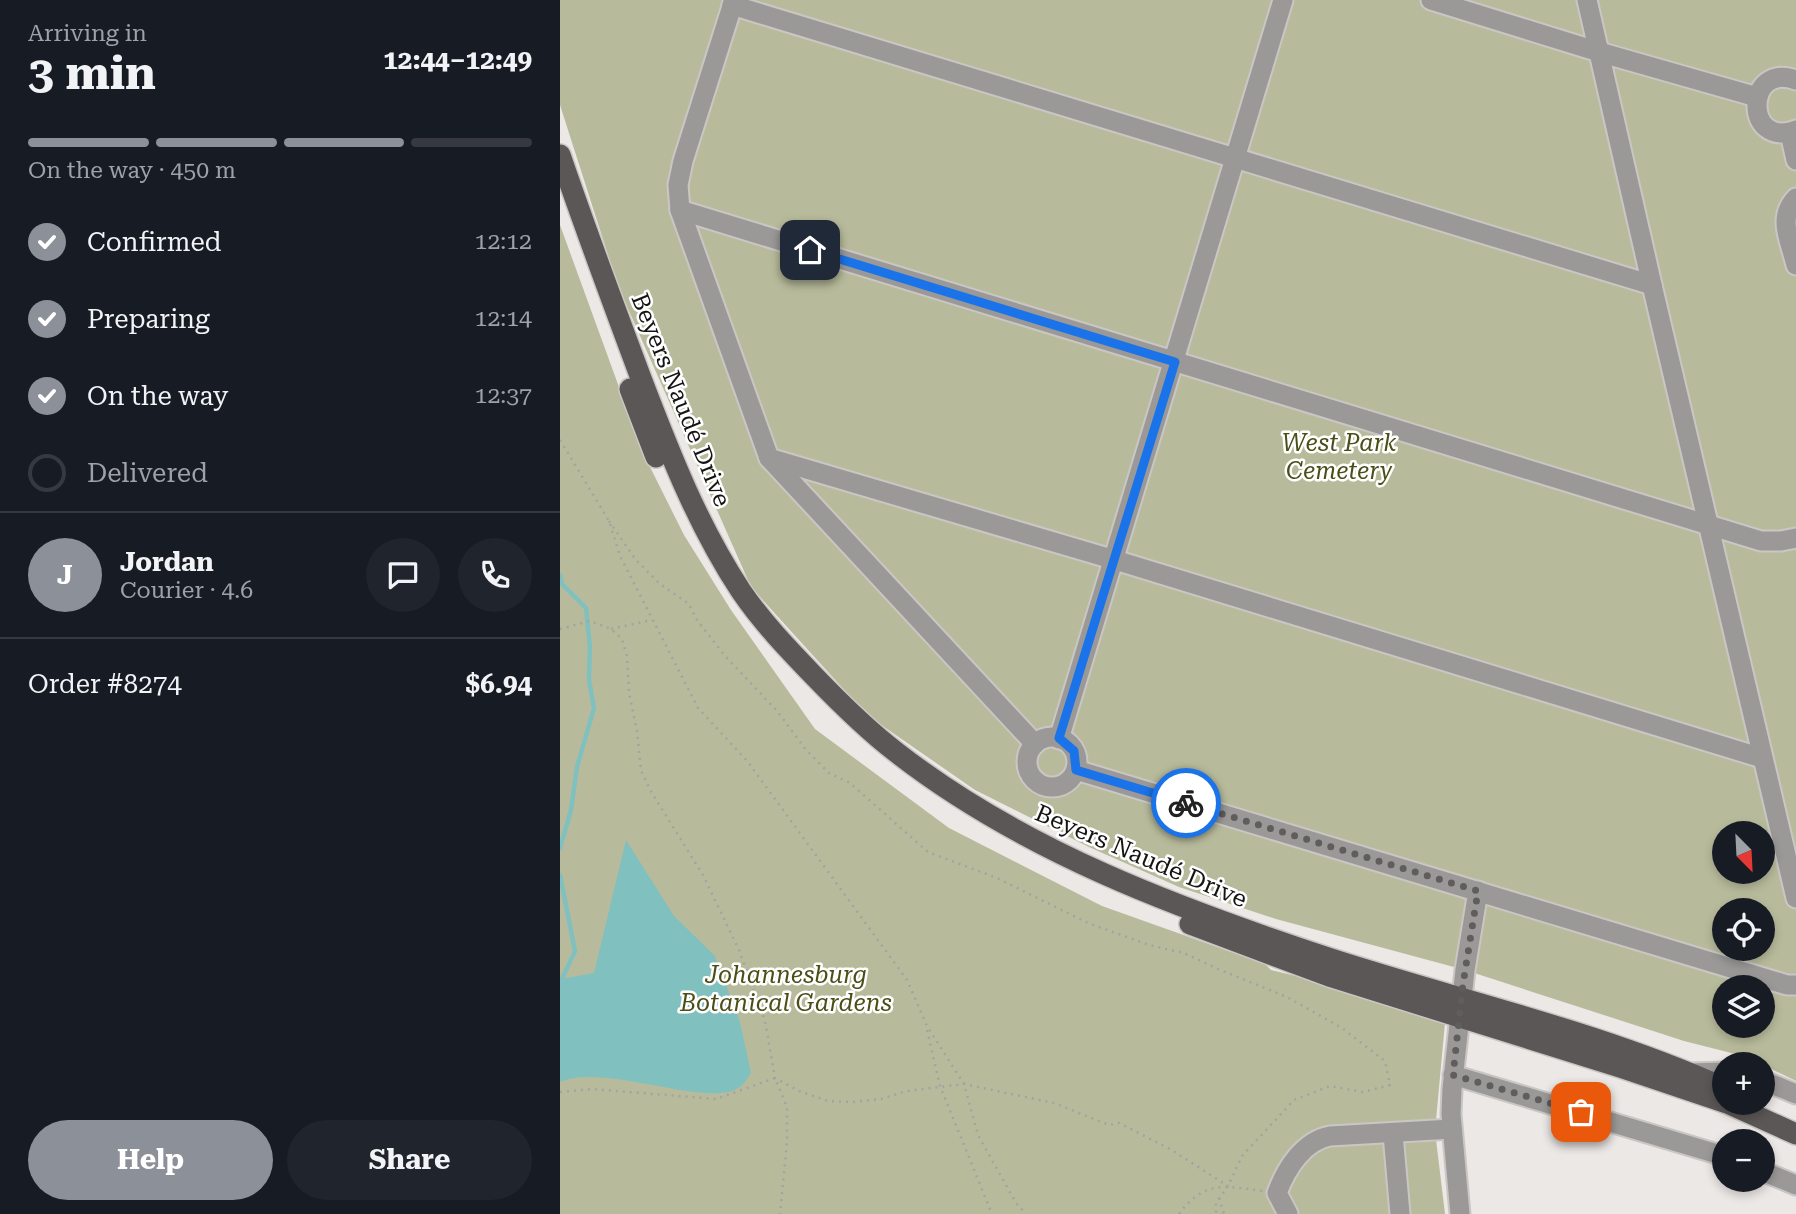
<!DOCTYPE html>
<meta charset="utf-8">
<style>
body{margin:0;font-family:"Roboto Serif",serif;background:#20242c;color:#f1f3f6;height:100vh;display:flex;flex-direction:column;font-size:26px;white-space:nowrap}
*{box-sizing:border-box;margin:0}
p{font-size:23px;color:#9ea1a6}
.icon{flex:none;width:38px;height:38px;fill:none;stroke:currentColor;stroke-width:2;stroke-linecap:round;stroke-linejoin:round}
.map{position:relative;flex:1;overflow:hidden}
.sheet{display:flex;flex-direction:column;background:#171b24;width:560px}
.sheet>*{flex:none}
.needle{width:46px;rotate:156deg}
.tools{position:absolute;left:1152px;top:821px;display:grid;gap:14px}
.tools a{display:grid;place-items:center;width:63px;height:63px;border-radius:50%;background:#171b24;box-shadow:0 4px 10px #0003;font-size:35px}
.pin{position:absolute;display:grid;place-items:center;width:60px;height:60px;color:#fff;margin:-30px;border-radius:14px;box-shadow:0 4px 10px #0006}
.courier{position:absolute;display:grid;place-items:center;width:70px;height:70px;margin:-35px;border:5px solid #1a73e8;border-radius:50%;background:#fff;color:#222;box-shadow:0 2px 9px #0007}
.head em{font-style:normal;font-weight:700}
.head div{display:flex;flex-direction:column-reverse}
.head{display:flex;align-items:center;justify-content:space-between;height:119px;padding:0 28px}
h1{font-size:46px;font-weight:700;line-height:52px}
.bar{display:grid;grid-template-columns:repeat(4,1fr);gap:10px 7px;align-content:center;height:84px;padding:0 28px}
.bar i{height:9px;border-radius:5px;background:#363941}
.bar .selected{background:#8c9099}
.bar p{grid-column:span 4}
.line{display:flex;align-items:center;gap:18px;padding:0 28px;border-top:2px solid #363941}
.line div{flex:1}
.round{display:grid;place-items:center;flex:none;width:74px;height:74px;border-radius:37px;background:#20242c}
ol{padding:0 28px;list-style:none}
li{display:flex;align-items:center;gap:21px;height:77px}
li p{margin-inline-start:auto}
li .icon{padding:7px;border-radius:50%;background:#8c9099;color:#fff;stroke-width:4}
li:last-child{color:#9ea1a6}
li i{width:38px;height:38px;border:4px solid #363941;border-radius:50%}
.button{display:flex;gap:14px;margin-top:auto;padding:14px 28px}
.button a{flex:1;height:80px;border-radius:42px;background:#8c9099;color:#fff;font-size:28px;font-weight:700;line-height:80px;text-align:center}
.button a+a{background:#20242c;color:#f1f3f6}
main{display:flex;flex:1;min-height:0}
.map>svg:first-child{display:block}
.green{fill:#b8bb9b;fill-rule:evenodd}
.water{fill:#80c0bf}
.lines{fill:none;stroke-linecap:round;stroke-linejoin:round}
.stream{stroke:#80c0bf;stroke-width:4.5}
.minor-casing{stroke:#cac6c4;stroke-width:23}
.major-casing{stroke:#cac6c4;stroke-width:24}
.path{stroke:#a5a2a0;stroke-width:2.5;stroke-dasharray:2 5;stroke-linecap:butt}
.minor{stroke:#9a9998;stroke-width:19}
.major{stroke:#5a5756;stroke-width:21}
.done{stroke:#605e5d;stroke-width:7;stroke-dasharray:0 12.6}
.route{stroke:#1a73e8;stroke-width:9}
.labels{text-anchor:middle;dominant-baseline:central;stroke-width:5;stroke-linejoin:round;paint-order:stroke}
.street-label{font-size:24px;fill:#151413;stroke:#fff}
.park-label{font-size:24px;font-style:italic;fill:#4b4e16;stroke:#fff}
</style>
<main>
<section class="sheet">
<div class="head"><div><h1>3 min</h1><p>Arriving in</p></div><em>12:44–12:49</em></div>
<div class="bar"><i class="selected"></i><i class="selected"></i><i class="selected"></i><i></i><p>On the way · 450 m</p></div>
<ol>
<li><svg class="icon" aria-label="check" viewBox="0 0 24 24"><path d="M5 12l5 5 9-10"/></svg>Confirmed<p>12:12</p></li>
<li><svg class="icon" aria-label="check" viewBox="0 0 24 24"><path d="M5 12l5 5 9-10"/></svg>Preparing<p>12:14</p></li>
<li><svg class="icon" aria-label="check" viewBox="0 0 24 24"><path d="M5 12l5 5 9-10"/></svg>On the way<p>12:37</p></li>
<li><i></i>Delivered</li>
</ol>
<div class="line" style="height:126px"><b class="round" style="background:#8c9099;color:#fff">J</b><div><b>Jordan</b><p>Courier · 4.6</p></div><a class="round"><svg class="icon" aria-label="chat" viewBox="0 0 24 24"><path d="M4 5h16v11H9l-5 4z"/></svg></a><a class="round"><svg class="icon" aria-label="phone" viewBox="0 0 24 24"><path d="M5 4h4l2 5-3 2q2 4 5 5l2-3 5 2v4C11 20 4 13 5 4z"/></svg></a></div>
<div class="line" style="height:91px"><div>Order #8274</div><b>$6.94</b></div>
<div class="button"><a>Help</a><a>Share</a></div>
</section>
<div class="map">
<svg width="1236" height="1214" viewBox="0 0 1236 1214">
<rect width="100%" height="100%" fill="#ece8e6"/>
<!-- green -->
<g class="green">
<path d="M 0,0 L 1236,0 L 1236,1081 L 1187,1057 L 1124,1041 L 905,970 L 716,919 L 619,887 L 529,847 L 415,790 L 307,715 L 191,587 L 58,286 L 0,105 ZM 1164,833 L 1202,833 L 1202,872 L 1164,872 ZM 1164,910 L 1202,910 L 1202,948 L 1164,948 ZM 1164,987 L 1202,987 L 1202,1026 L 1164,1026 Z"/>
<polygon points="0,225 83,453 124,535 171,610 255,729 389,828 542,906 705,964 711,970 886,1012 875,1131 885,1214 0,1214"/>
</g>
<!-- water -->
<path class="water" d="M 66,840 L 114,916 L 155,956 L 180,1022 L 191,1073 C 188,1077 185,1083 181,1086 C 150,1111 47,1062 0,1082 L 0,979 L 34,973 Z"/>
<g class="lines">
<!-- stream -->
<g class="stream">
<polyline points="0,575 2,584 26,608 30,647 29,680 34,708 17,767 11,810 0,848"/>
<polyline points="0,875 15,951 0,983"/>
</g>
<!-- minor casing -->
<g class="minor-casing">
<g id="minor">
<polyline points="174,0 123,161 118,185 120,210 209,458 475,744"/>
<polyline points="871,0 1039,52 1197,97"/>
<polyline points="1027,0 1092,285 1236,898"/>
<polyline points="172,5 1092,285"/>
<path d="M 1236,80 C 1184,61 1184,150 1236,130"/>
<polyline points="1230,133 1236,160"/>
<path d="M 1236,198 C 1217,218 1230,240 1236,265"/>
<polyline points="120,210 1201,541 1221,541 1236,538"/>
<polyline points="209,458 555,560 1202,758"/>
<circle cx="492" cy="762" r="25"/>
<polyline points="499,739 723,0"/>
<polyline points="516,770 1227,985 1236,985"/>
<polyline points="1131,1073 1164,1072"/>
<polyline points="893,1075 1164,1156"/>
<polyline points="1202,1080 1236,1094"/>
<polyline points="833,1134 840,1214"/>
<polyline points="1202,1171 1236,1185"/>
<path d="M 728,1214 L 717,1193 C 726,1169 743,1141 770,1136 L 892,1129"/>
<polyline points="900,1214 891,1114 892,1089 905,970 918,891"/>
</g>
</g>
<!-- major casing -->
<g class="major-casing">
<g id="major">
<path d="M 0,155 C 26,231 54,306 82,381 C 110,454 138,526 181,591 C 202,622 228,649 254,676 C 280,703 306,729 336,752 C 463,851 617,908 768,958 C 900,1001 1037,1031 1164,1088"/>
<polyline points="70,389 96,457"/>
<polyline points="630,924 769,976 1060,1067 1164,1102"/>
<polyline points="1165,1102 1236,1134"/>
</g>
</g>
<!-- path -->
<g class="path">
<polyline points="0,440 49,521 60,556 138,708 188,762 347,980 367,1026 404,1084 418,1135 456,1203 466,1214"/>
<polyline points="49,521 76,560 100,584 129,604 137,620 165,656 218,712 246,750 269,773 290,783 368,852 437,878 528,923 589,945 624,953 658,969 727,997 782,1028 825,1061 830,1085 803,1092 770,1086 734,1100 682,1156 668,1186 656,1203 656,1214"/>
<polyline points="0,629 30,621 51,629 62,639 67,656 69,693 77,731 81,770 90,790 143,875 179,950 205,1021 215,1078 239,1091 268,1101 293,1102 321,1099 347,1091 404,1084 494,1103 549,1125 559,1123 610,1149 668,1186"/>
<polyline points="51,629 92,620"/>
<polyline points="367,1030 380,1086 432,1214"/>
<polyline points="0,1092 32,1089 156,1099 215,1078 227,1107 227,1142 220,1214"/>
<polyline points="659,1198 664,1214"/>
<path d="M 619,1214 C 644,1180 665,1186 703,1191"/>
</g>
<!-- minor -->
<use href="#minor" class="minor"/>
<!-- major -->
<use href="#major" class="major"/>
</g>
<g class="lines">
<!-- done -->
<polyline class="done" points="626,803 918,891 903,984 893,1075 1021,1112"/>
<!-- route -->
<polyline class="route" points="250,250 615,362 499,738 514,751 516,770 626,803"/>
</g>
<g class="labels">
<!-- street labels -->
<g class="street-label">
<text transform="translate(121 400) rotate(68)">Beyers Naudé Drive</text>
<text transform="translate(581 856) rotate(23)">Beyers Naudé Drive</text>
</g>
<!-- park labels -->
<g class="park-label">
<text x="779" y="443">West Park<tspan x="779" dy="28">Cemetery</tspan></text>
<text x="226" y="975">Johannesburg<tspan x="226" dy="28">Botanical Gardens</tspan></text>
</g>
</g>
</svg>
<div class="tools">
<a><svg class="needle" viewBox="-14 -14 28 28"><path d="M0-13l5 13h-10z" fill="#e53935"/><path d="M0 13l5-13h-10z" fill="#9ea1a6"/></svg></a>
<a><svg class="icon" aria-label="locate" viewBox="0 0 24 24"><circle cx="12" cy="12" r="6"/><path d="M12 2v4M12 18v4M2 12h4M18 12h4"/></svg></a>
<a><svg class="icon" aria-label="layers" viewBox="0 0 24 24"><path d="M12 4l9 5-9 5-9-5zM3 14l9 5 9-5"/></svg></a>
<a>+</a>
<a>−</a>
</div>
<div class="pin" style="left:1021px;top:1112px;background:#ea580c"><svg class="icon" aria-label="bag" viewBox="0 0 24 24"><path d="M5 8h14l-1 12H6zM9 8a3 3 0 0 1 6 0"/></svg></div>
<div class="pin" style="left:250px;top:250px;background:#1f2937"><svg class="icon" aria-label="home" viewBox="0 0 24 24"><path d="M3 11l9-7 9 7M6 9v11h12V9"/></svg></div>
<div class="courier" style="left:626px;top:803px"><svg class="icon" aria-label="bike" viewBox="0 0 24 24"><circle cx="6" cy="16" r="4"/><circle cx="18" cy="16" r="4"/><path d="M6 16l4-8h5l3 8M10 8l3 8H6M13 5h3"/></svg></div>
</div>
</main>
